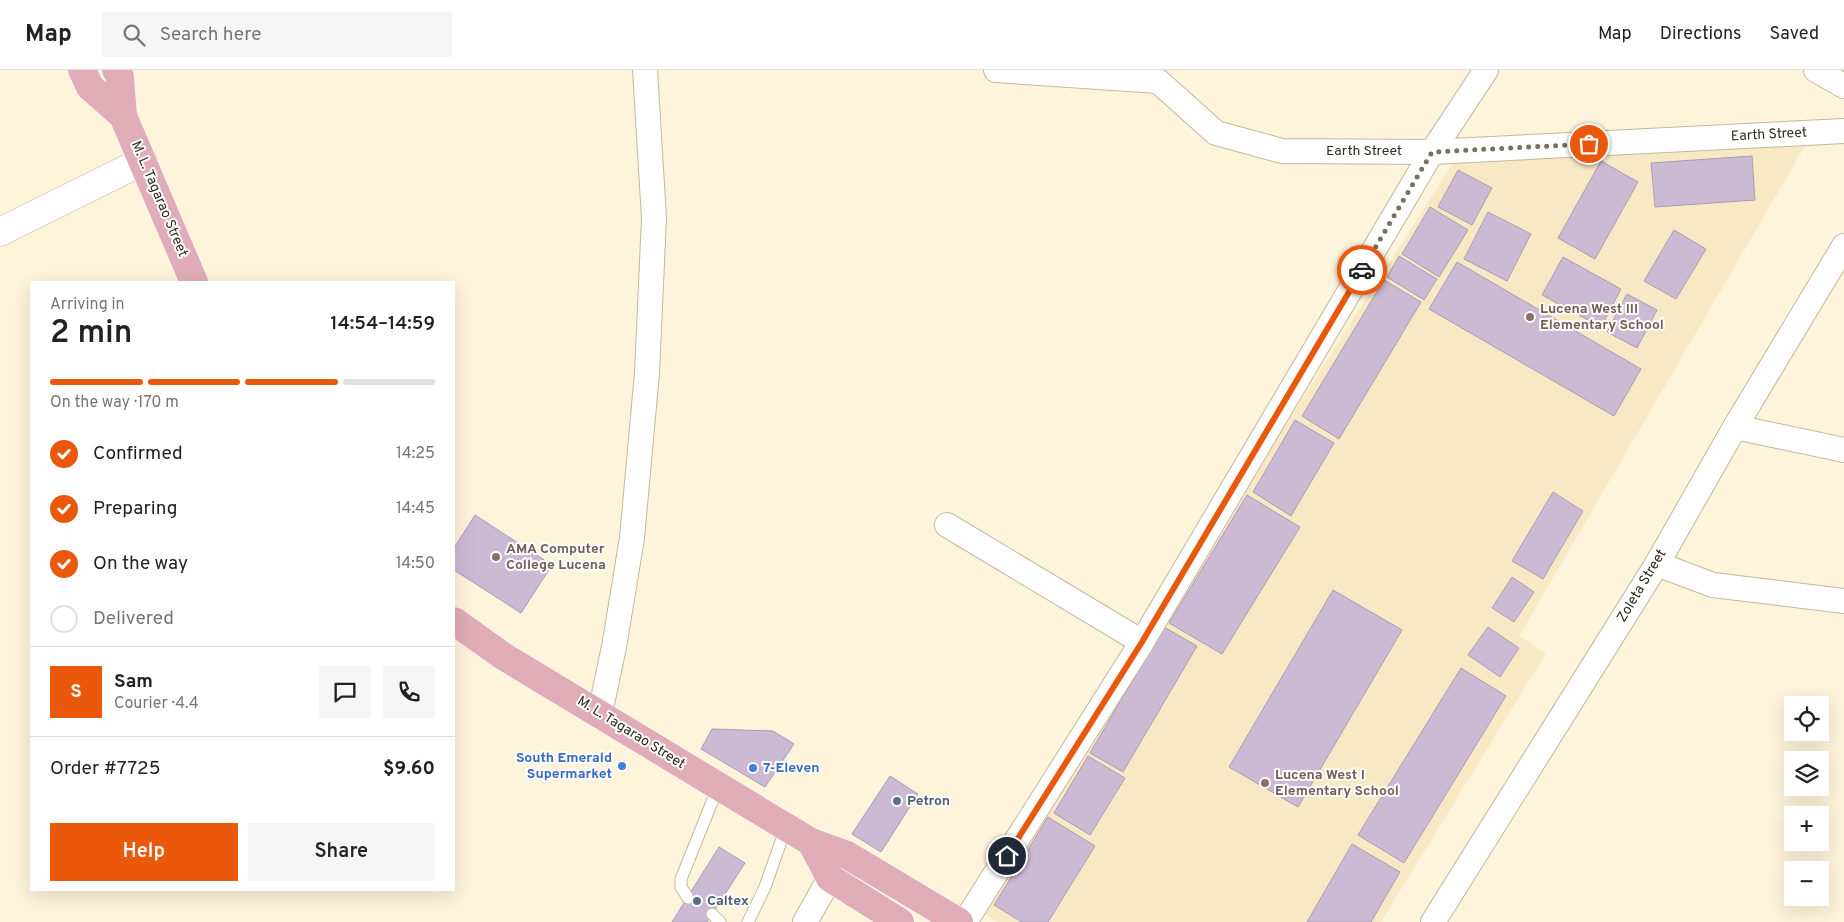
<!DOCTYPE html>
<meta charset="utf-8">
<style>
body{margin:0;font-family:Overpass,sans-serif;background:#f6f6f6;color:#222;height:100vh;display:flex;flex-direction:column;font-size:19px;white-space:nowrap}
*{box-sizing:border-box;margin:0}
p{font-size:16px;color:#767676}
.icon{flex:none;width:28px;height:28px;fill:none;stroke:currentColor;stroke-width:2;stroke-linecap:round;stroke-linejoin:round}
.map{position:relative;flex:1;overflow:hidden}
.drawer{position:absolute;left:30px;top:211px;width:425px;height:610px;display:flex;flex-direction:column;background:#fff;border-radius:0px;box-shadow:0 5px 20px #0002}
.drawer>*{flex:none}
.buttons{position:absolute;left:1784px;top:626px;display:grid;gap:10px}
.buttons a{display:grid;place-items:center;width:45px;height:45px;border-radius:0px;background:#fff;box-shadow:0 5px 20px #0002;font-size:25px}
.pin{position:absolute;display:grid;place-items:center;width:42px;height:42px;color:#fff;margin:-21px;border:2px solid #fff;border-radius:50%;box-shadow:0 1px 5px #0007}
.courier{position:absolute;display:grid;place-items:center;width:50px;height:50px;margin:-25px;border:4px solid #ea580c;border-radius:50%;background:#fff;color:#222;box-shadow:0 1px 6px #0007}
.summary em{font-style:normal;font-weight:600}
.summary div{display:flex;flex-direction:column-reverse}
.summary{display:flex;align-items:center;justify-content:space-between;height:85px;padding:0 20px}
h1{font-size:32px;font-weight:600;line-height:38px}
.bar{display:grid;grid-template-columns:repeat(4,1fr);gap:8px 5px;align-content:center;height:60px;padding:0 20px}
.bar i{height:6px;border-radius:4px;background:#e0e0e0}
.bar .current{background:#ea580c}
.bar p{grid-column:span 4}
.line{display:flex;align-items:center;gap:12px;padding:0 20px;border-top:1px solid #e0e0e0}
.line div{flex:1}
.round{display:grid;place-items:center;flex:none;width:52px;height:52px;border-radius:0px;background:#f6f6f6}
ol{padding:0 20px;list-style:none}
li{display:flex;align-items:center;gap:15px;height:55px}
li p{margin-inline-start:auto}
li .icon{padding:5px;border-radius:50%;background:#ea580c;color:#fff;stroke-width:4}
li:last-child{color:#767676}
li i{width:28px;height:28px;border:2px solid #e0e0e0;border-radius:50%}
.cta{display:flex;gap:10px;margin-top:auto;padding:10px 20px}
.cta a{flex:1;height:58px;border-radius:0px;background:#ea580c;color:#fff;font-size:20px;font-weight:600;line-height:58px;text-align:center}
.cta a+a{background:#f6f6f6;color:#222}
header{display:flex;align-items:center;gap:30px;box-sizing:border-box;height:70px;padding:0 25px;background:#fff;border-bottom:1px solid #e0e0e0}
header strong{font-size:24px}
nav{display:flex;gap:28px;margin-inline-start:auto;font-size:18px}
.search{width:350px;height:45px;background:#f6f6f6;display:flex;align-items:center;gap:12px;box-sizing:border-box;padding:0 18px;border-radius:0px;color:#767676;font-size:19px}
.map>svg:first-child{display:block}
.built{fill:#f8e9c4}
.building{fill:#ccbad4;stroke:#ac9ab4}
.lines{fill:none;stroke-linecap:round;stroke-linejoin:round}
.service-casing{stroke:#c4b99b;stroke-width:13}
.minor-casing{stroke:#c4b99b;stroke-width:26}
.tertiary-casing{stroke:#c4b99b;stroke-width:29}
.primary-casing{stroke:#fff;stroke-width:29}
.service{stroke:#fff;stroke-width:11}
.minor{stroke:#fff;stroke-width:24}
.tertiary{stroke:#fff;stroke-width:28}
.primary{stroke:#dfacb8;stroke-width:28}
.done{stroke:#777161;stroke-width:5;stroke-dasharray:0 9}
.route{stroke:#ea580c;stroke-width:6}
.education-dot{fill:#8d6e63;stroke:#fff;stroke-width:2}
.shop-dot{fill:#3f7fe0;stroke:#fff;stroke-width:2}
.service-dot{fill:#5c6f8a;stroke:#fff;stroke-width:2}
.labels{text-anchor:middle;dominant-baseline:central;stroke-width:4;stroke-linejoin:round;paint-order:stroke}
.street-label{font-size:14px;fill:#2f2b1f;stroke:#fff}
.education-label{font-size:14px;font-weight:bold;fill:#785e54;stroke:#fff;text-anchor:start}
.shop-label{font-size:14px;font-weight:bold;fill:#366cbe;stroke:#fff;text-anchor:end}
.service-label{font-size:14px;font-weight:bold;fill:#4e5e75;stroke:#fff;text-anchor:start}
</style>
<header>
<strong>Map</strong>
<div class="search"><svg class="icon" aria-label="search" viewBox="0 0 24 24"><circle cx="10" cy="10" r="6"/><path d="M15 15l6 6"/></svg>Search here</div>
<nav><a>Map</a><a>Directions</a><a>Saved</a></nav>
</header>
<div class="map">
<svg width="1844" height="852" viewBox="0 0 1844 852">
<rect width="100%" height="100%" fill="#fef4dc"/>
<!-- built -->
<polygon class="built" points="1805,76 1519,566 1546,583 1381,852 998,852 985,844 1254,404 1455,90"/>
<!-- building -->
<g class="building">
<polygon points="1752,86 1755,130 1655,137 1651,93"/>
<polygon points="1601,91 1638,112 1595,189 1558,168"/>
<polygon points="1458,100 1492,118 1472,155 1438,137"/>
<polygon points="1430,137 1468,160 1439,207 1402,184"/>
<polygon points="1488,142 1531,164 1507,211 1464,189"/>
<polygon points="1674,160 1706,179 1676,229 1644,211"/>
<polygon points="1399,186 1437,209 1424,230 1387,207"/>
<polygon points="1563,187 1621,219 1601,257 1542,225"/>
<polygon points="1457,192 1641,299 1614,346 1429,239"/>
<polygon points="1384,210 1421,232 1339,369 1302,346"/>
<polygon points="1627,224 1657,240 1637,278 1607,262"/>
<polygon points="1295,350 1334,373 1291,446 1253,422"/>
<polygon points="1553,422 1583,441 1543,509 1512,491"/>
<polygon points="1247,425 1300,457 1222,584 1169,553"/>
<polygon points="475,445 552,495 521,543 454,500 454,478"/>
<polygon points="1512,507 1534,522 1514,552 1492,538"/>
<polygon points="1333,520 1402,560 1298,737 1229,697"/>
<polygon points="1164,557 1197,576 1123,702 1090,683"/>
<polygon points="1488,557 1519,578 1500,607 1468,585"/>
<polygon points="1461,598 1506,626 1404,793 1358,765"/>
<polygon points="712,659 773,661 794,674 765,717 701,679"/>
<polygon points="1088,686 1125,708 1090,765 1054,743"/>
<polygon points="890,706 918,724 881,782 852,764"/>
<polygon points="1048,747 1095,776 1048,852 1022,852 994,835"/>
<polygon points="1352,774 1400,802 1371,852 1307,852"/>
<polygon points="719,777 745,793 707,852 672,852"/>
</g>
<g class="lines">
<!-- service casing -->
<g class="service-casing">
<g id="service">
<polyline points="688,828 681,817 681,809 718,717"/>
<polyline points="712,844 720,852"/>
<polyline points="748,852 765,817 786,757"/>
</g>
</g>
<!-- minor casing -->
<g class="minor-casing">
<g id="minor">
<polyline points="996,0 1158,11 1216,63 1282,81 1432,82 1844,61"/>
<polyline points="1816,0 1844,16"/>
<polyline points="1735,357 1844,380"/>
<polyline points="947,455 1142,572"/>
<polyline points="1657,494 1713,515 1844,531"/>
<polyline points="600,643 614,577 632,468 647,303 654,148 645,0"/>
<polyline points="805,852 830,808 841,793"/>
<polyline points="965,852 1142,572 1432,82 1486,0"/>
<polyline points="1433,852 1657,494 1735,357 1844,176"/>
</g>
</g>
<!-- tertiary casing -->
<g class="tertiary-casing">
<polyline id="tertiary" points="0,162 143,91"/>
</g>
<!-- primary casing -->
<g class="primary-casing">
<g id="primary">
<polyline points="82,0 90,17 123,46"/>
<polyline points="116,0 120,7 123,46 194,212"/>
<polyline points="454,551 503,586 786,757 811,772 847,785 959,852"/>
<polyline points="811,772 830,808 900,852"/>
</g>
</g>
<!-- service -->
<use href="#service" class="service"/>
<!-- minor -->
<use href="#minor" class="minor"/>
<!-- tertiary -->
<use href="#tertiary" class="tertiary"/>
<!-- primary -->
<use href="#primary" class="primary"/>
</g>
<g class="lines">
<!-- done -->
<polyline class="done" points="1362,200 1432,82 1589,74"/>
<!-- route -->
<polyline class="route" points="1007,786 1142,572 1362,200"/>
</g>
<!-- markers -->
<g class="education-dot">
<circle cx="1530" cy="247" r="5"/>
<circle cx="496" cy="487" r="5"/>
<circle cx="1265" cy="713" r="5"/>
</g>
<g class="shop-dot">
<circle cx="622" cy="696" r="5"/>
<circle cx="753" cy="698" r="5"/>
</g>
<g class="service-dot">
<circle cx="897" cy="731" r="5"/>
<circle cx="697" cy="831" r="5"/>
</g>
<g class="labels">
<!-- street labels -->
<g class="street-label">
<text transform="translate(1769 65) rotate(-3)">Earth Street</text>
<text x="1364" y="81">Earth Street</text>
<text transform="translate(159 129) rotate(67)">M. L. Tagarao Street</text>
<text transform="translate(1642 516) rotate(-59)">Zoleta Street</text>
<text transform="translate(631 663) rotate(32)">M. L. Tagarao Street</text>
</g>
<!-- education labels -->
<g class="education-label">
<text x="1540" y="239">Lucena West III<tspan x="1540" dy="16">Elementary School</tspan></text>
<text x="506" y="479">AMA Computer<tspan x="506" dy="16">College Lucena</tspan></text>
<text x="1275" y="705">Lucena West I<tspan x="1275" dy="16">Elementary School</tspan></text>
</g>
<!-- shop labels -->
<g class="shop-label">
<text x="612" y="688">South Emerald<tspan x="612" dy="16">Supermarket</tspan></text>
<text x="763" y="698" text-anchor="start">7-Eleven</text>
</g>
<!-- service labels -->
<g class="service-label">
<text x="907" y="731">Petron</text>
<text x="707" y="831">Caltex</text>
</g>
</g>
</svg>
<div class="buttons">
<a><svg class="icon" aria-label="locate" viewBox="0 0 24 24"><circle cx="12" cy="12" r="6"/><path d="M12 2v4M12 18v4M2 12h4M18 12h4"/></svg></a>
<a><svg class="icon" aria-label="layers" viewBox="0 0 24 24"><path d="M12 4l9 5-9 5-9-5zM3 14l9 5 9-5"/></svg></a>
<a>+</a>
<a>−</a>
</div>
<div class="pin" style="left:1589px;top:74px;background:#ea580c"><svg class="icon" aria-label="bag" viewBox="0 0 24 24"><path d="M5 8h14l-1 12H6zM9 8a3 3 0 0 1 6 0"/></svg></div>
<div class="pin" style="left:1007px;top:786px;background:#1f2937"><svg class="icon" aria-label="home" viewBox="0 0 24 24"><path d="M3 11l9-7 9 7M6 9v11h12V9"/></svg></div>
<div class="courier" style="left:1362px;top:200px"><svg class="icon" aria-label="car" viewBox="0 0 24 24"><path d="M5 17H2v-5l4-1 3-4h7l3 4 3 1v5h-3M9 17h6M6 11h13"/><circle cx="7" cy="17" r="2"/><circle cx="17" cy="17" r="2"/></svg></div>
<section class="drawer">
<div class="summary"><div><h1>2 min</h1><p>Arriving in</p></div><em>14:54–14:59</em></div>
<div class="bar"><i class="current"></i><i class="current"></i><i class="current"></i><i></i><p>On the way · 170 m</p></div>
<ol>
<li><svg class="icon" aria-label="check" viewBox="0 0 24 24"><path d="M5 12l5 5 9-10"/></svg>Confirmed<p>14:25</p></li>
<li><svg class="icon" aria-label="check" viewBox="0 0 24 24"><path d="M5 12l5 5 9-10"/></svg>Preparing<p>14:45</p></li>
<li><svg class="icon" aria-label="check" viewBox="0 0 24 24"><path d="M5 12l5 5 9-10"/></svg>On the way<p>14:50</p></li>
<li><i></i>Delivered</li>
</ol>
<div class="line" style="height:90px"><b class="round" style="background:#ea580c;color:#fff">S</b><div><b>Sam</b><p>Courier · 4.4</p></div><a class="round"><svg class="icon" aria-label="chat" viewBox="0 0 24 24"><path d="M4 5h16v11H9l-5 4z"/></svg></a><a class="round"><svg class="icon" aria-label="phone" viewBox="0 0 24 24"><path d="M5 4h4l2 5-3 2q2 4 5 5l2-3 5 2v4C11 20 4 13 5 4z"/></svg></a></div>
<div class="line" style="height:65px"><div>Order #7725</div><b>$9.60</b></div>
<div class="cta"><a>Help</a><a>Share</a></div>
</section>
</div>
